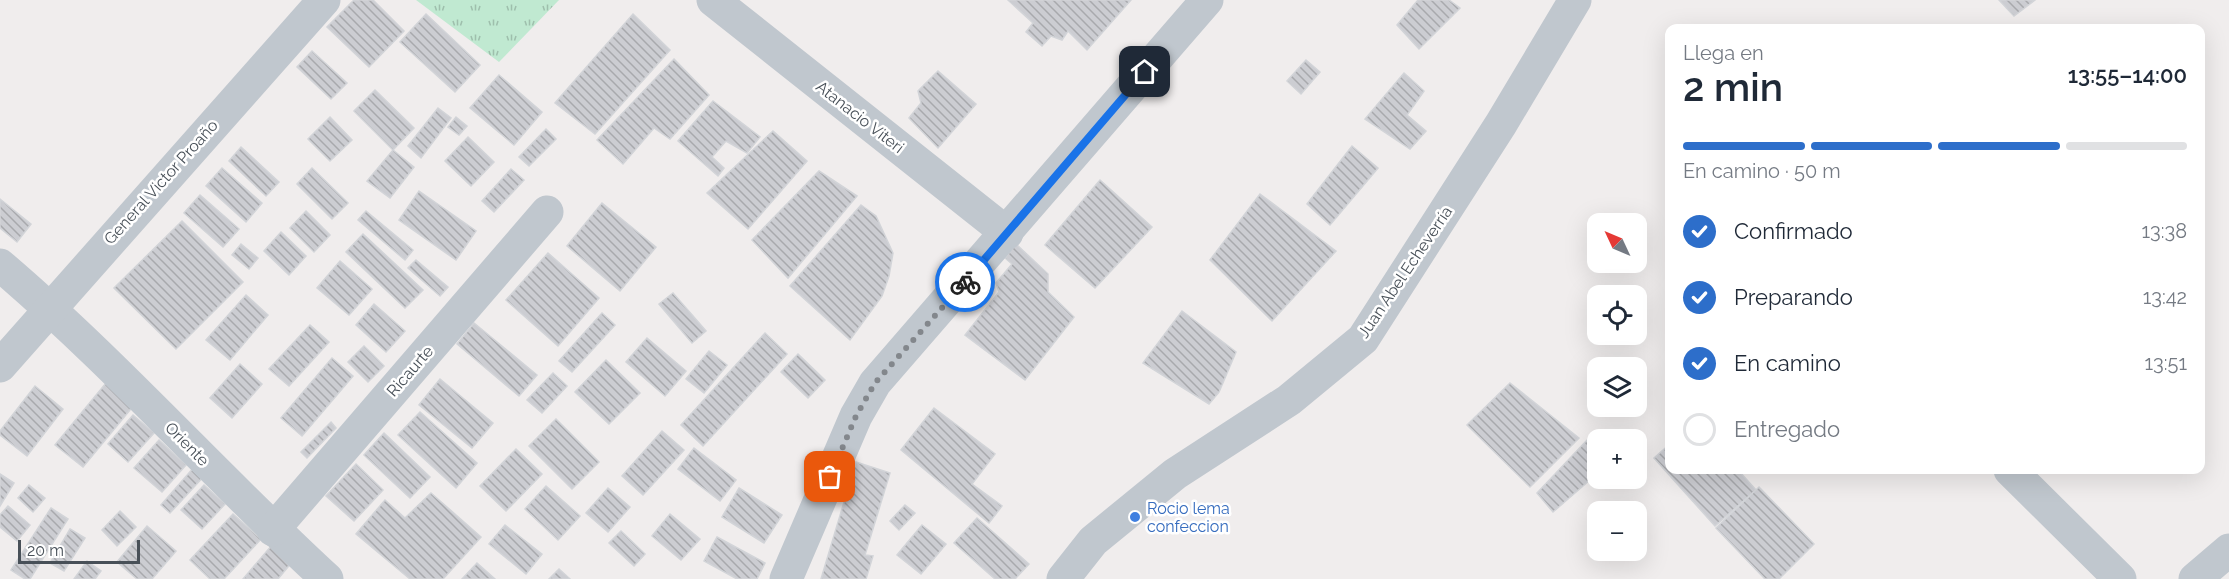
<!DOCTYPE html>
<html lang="es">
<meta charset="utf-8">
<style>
body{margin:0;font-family:Raleway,sans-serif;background:#f2f2f3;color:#1f2937;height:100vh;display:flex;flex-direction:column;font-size:22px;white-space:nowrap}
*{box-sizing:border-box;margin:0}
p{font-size:20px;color:#747a83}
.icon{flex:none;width:33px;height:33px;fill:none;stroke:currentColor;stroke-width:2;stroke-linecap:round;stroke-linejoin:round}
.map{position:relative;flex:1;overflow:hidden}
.details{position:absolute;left:1665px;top:24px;width:540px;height:450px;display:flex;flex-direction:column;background:#fff;border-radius:12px;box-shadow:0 6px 24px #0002}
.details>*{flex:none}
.needle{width:39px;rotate:314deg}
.tools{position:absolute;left:1587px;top:213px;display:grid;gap:12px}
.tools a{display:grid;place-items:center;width:60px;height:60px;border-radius:12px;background:#fff;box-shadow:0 6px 24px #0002;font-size:30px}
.scale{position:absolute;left:18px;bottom:15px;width:122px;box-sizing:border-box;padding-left:6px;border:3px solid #485058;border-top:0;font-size:16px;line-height:21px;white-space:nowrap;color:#485058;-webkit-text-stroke:4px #fff;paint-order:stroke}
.pin{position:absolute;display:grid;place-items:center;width:51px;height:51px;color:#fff;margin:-26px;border-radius:12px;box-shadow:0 3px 9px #0006}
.courier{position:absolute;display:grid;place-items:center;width:60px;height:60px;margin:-30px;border:4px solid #1a73e8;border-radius:50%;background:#fff;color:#222;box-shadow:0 2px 8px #0007}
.headline em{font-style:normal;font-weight:600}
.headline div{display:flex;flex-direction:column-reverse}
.headline{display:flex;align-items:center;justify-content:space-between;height:102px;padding:0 18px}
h1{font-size:39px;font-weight:600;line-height:45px}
.bar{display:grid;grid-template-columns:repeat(4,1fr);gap:9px 6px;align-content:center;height:72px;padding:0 18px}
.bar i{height:8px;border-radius:4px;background:#e0e1e3}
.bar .selected{background:#2d6eca}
.bar p{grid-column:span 4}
ol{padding:0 18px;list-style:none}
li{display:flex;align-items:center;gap:18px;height:66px}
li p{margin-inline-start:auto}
li .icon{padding:6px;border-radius:50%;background:#2d6eca;color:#fff;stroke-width:4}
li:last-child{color:#747a83}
li i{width:33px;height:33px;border:3px solid #e0e1e3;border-radius:50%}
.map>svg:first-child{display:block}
.park{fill:url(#park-tufts)}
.building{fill:url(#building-back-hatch);stroke:#d2d4d8;stroke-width:1.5}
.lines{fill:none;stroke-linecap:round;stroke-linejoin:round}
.minor{stroke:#c0c7ce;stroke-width:33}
.tertiary{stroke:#c0c7ce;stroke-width:33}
.done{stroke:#83878c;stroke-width:6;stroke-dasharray:0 10.8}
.route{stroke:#1a73e8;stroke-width:8}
.shop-dot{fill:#3f7fe0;stroke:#fff;stroke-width:2}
.labels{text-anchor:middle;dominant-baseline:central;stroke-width:5;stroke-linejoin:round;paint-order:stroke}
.street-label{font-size:16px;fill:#485058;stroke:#fff}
.shop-label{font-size:16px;fill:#366cbe;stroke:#fff;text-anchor:start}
</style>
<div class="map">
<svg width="2229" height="579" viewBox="0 0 2229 579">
<defs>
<pattern id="park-tufts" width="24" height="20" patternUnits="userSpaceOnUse" patternTransform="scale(1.5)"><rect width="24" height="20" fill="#c0e9d1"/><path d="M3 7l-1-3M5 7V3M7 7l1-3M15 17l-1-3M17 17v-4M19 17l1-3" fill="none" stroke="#9ebfac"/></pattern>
<pattern id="building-back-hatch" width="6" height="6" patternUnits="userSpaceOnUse" patternTransform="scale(1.5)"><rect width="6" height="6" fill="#cccdd2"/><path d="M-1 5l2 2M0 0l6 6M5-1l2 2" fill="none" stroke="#a8a9ad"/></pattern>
</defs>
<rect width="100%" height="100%" fill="#f0eded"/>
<!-- park -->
<polygon class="park" points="416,0 559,0 499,62"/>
<!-- building -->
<g class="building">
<polygon points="354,0 373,0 404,31 369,67 327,27"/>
<polygon points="1008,0 1131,0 1087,50 1068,31 1062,40 1051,36 1042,46 1026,32 1033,23"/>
<polygon points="1418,0 1449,0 1460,8 1419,49 1397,25"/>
<polygon points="1999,0 2035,0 2014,16"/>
<polygon points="426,14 480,65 455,92 400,42"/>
<polygon points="633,14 670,50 595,134 555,103"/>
<polygon points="312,51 347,83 331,99 297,67"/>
<polygon points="674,59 709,95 670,139 654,128 623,164 597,140"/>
<polygon points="1306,60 1320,72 1301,94 1287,81"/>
<polygon points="938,71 976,104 938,148 909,118 921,103 918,91"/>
<polygon points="1404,73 1424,91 1407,115 1426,131 1410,149 1365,119"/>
<polygon points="499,75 542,112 514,145 470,108"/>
<polygon points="375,90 414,128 393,150 354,111"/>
<polygon points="713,101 760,137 747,153 726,141 712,157 724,168 718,176 678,141"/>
<polygon points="438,108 451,118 421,158 408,146"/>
<polygon points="330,117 352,140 330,161 308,139"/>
<polygon points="456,117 467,126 459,135 448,127"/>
<polygon points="546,129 556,139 529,166 519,157"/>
<polygon points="773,131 807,161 748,229 707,193"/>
<polygon points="468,137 494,162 471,186 445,161"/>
<polygon points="1352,146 1378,168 1330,225 1307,204"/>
<polygon points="241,147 279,182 266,196 229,161"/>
<polygon points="393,150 414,167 390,198 367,181"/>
<polygon points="222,168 262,203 246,222 206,186"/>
<polygon points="312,168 348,203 332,219 297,184"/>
<polygon points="511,169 524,180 494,212 482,201"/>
<polygon points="819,171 857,196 788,278 752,240"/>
<polygon points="1100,180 1152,227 1095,288 1045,245"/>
<polygon points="419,191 476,231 456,260 399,220"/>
<polygon points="1260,194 1336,251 1272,321 1210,260"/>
<polygon points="200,195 239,229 223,247 184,213"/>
<polygon points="0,199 31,224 17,242 0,228"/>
<polygon points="602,203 656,247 620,291 567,246"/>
<polygon points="861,205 876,216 893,253 889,276 882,296 850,340 790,286"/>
<polygon points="306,211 330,235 314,252 290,228"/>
<polygon points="366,211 413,250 405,260 358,220"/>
<polygon points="182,221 243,282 176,349 114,288"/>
<polygon points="281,232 306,256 289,275 264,251"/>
<polygon points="363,234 423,290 405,308 346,252"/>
<polygon points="241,244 258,258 249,269 232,255"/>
<polygon points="1016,244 1048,274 1048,292 1074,317 1025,380 965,335 999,292 996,283 1012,264 1005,258"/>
<polygon points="548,253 599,298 558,346 506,300"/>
<polygon points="416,260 448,287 440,296 408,268"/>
<polygon points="340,261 372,289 349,315 317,288"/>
<polygon points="673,293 706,331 692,343 659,304"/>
<polygon points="246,295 268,315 230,360 206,340"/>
<polygon points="374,304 405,331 386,352 356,325"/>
<polygon points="1182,311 1236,352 1219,392 1209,404 1143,363"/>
<polygon points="602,313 615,325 572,372 559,361"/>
<polygon points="474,323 537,375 519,396 457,344"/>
<polygon points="310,325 329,342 289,386 269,369"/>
<polygon points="765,333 787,354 703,446 681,425"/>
<polygon points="647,338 686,371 665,396 626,362"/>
<polygon points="364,346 384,366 368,382 348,362"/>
<polygon points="709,351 727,365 704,393 686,379"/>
<polygon points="798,354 825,380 808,398 781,372"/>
<polygon points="332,358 353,376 302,436 281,418"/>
<polygon points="606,360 640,393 609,424 575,392"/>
<polygon points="240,364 262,384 232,418 210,398"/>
<polygon points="553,373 567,386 542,413 527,400"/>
<polygon points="440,379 493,423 472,448 419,405"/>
<polygon points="106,383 134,405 83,467 55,445"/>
<polygon points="1510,383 1579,438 1530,487 1467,425"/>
<polygon points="35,386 63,409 27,456 0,435 0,431"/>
<polygon points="934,408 995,454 972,484 1002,506 989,523 901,450"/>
<polygon points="420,412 477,463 456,488 398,435"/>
<polygon points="133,415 154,433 128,462 108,444"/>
<polygon points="556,419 599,462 572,489 529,446"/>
<polygon points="331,422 336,428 307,458 301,452"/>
<polygon points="662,431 684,450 643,495 622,476"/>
<polygon points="384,433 430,477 410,498 364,455"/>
<polygon points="1588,439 1598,449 1598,473 1553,512 1537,493"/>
<polygon points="159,440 186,465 162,492 134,468"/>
<polygon points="1670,444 1670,470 1738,470 1756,490 1715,526 1654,458"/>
<polygon points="694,448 736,480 720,501 678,469"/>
<polygon points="516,449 542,474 506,511 480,486"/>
<polygon points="856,462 890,473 865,555 873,556 866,579 821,579"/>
<polygon points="356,464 383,490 354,521 326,496"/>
<polygon points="195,466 205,475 170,513 161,505"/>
<polygon points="0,474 14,483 0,506"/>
<polygon points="29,485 45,498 33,512 18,498"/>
<polygon points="204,485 225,504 202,529 181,510"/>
<polygon points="546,486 580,516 558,540 525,509"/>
<polygon points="1759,487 1814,544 1779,579 1765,579 1716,528"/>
<polygon points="608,488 630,507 608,532 586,513"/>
<polygon points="739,488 782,515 764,543 722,517"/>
<polygon points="431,493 481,537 443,579 410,579 356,534 385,500 405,518"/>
<polygon points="905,505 915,513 899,530 890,521"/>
<polygon points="8,506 30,525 17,541 0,527 0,515"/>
<polygon points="51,508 68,519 30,579 25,579 11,570"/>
<polygon points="120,511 136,527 117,546 102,530"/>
<polygon points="233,514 261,539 224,579 210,579 190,560"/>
<polygon points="670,514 700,539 681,560 652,536"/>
<polygon points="977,518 1029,564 1015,579 995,579 954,543"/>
<polygon points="505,525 542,554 526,574 489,544"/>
<polygon points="922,525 946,544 921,574 897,555"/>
<polygon points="147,526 176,551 152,579 137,579 117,562"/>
<polygon points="70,529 85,538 64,571 50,563"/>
<polygon points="621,531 645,554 634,566 609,543"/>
<polygon points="717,537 765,563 757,579 737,579 704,561"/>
<polygon points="272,545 292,562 278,579 243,579"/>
<polygon points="87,561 101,571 95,579 74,579"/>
<polygon points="477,563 495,579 462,579"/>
<polygon points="559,569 570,579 549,579"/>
</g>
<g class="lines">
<!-- minor -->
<g class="minor">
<polyline points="713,0 1007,233"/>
<path d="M 0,265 C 115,363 216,477 327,579"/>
<polyline points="2010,470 2120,579"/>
<polyline points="273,530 547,212"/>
<polyline points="786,579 856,416 875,383 1207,0"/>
<polyline points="1063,579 1093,541 1175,474 1289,400 1363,339 1501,124 1575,0"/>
<polyline points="2195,579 2229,550"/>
</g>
<!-- tertiary -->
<polyline class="tertiary" points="0,366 324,0"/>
</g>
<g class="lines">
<!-- done -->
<polyline class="done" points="830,477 856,416 875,383 965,282"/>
<!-- route -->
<polyline class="route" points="965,282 1145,72"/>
</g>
<!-- markers -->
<circle class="shop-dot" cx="1135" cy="517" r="6"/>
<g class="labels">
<!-- street labels -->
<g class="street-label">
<text transform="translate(860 117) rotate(38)">Atanacio Viteri</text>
<text transform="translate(161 182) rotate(-48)">General Victor Proaño</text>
<text transform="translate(1405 272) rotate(-56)">Juan Abel Echeverría</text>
<text transform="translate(410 371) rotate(-49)">Ricaurte</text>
<text transform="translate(187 444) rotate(45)">Oriente</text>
</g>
<!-- shop labels -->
<g class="shop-label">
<text x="1147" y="508">Rocio lema<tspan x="1147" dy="18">confeccion</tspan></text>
</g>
</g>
</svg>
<div class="tools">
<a><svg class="needle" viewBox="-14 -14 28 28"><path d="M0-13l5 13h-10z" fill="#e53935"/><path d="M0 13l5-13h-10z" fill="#747a83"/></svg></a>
<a><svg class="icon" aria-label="locate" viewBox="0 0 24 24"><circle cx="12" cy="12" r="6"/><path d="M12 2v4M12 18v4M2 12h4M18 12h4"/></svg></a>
<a><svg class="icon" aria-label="layers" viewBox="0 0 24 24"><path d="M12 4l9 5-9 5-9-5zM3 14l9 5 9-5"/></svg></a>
<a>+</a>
<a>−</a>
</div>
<div class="scale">20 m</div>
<div class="pin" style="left:830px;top:477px;background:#ea580c"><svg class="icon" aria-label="bag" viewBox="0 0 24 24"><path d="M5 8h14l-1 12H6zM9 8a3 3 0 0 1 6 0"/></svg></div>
<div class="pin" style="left:1145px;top:72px;background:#1f2937"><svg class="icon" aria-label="home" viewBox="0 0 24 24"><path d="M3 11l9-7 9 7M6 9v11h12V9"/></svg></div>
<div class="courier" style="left:965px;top:282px"><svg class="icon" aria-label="bike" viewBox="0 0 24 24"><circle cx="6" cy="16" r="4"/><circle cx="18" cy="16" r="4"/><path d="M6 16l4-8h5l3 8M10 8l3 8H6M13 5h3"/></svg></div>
<section class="details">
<div class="headline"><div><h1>2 min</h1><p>Llega en</p></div><em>13:55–14:00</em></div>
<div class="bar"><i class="selected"></i><i class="selected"></i><i class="selected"></i><i></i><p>En camino · 50 m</p></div>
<ol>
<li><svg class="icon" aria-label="check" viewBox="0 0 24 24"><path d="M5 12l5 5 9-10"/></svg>Confirmado<p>13:38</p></li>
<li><svg class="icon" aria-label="check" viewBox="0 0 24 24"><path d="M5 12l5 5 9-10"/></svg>Preparando<p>13:42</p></li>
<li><svg class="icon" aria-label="check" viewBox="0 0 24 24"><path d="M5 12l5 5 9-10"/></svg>En camino<p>13:51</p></li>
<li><i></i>Entregado</li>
</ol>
</section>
</div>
